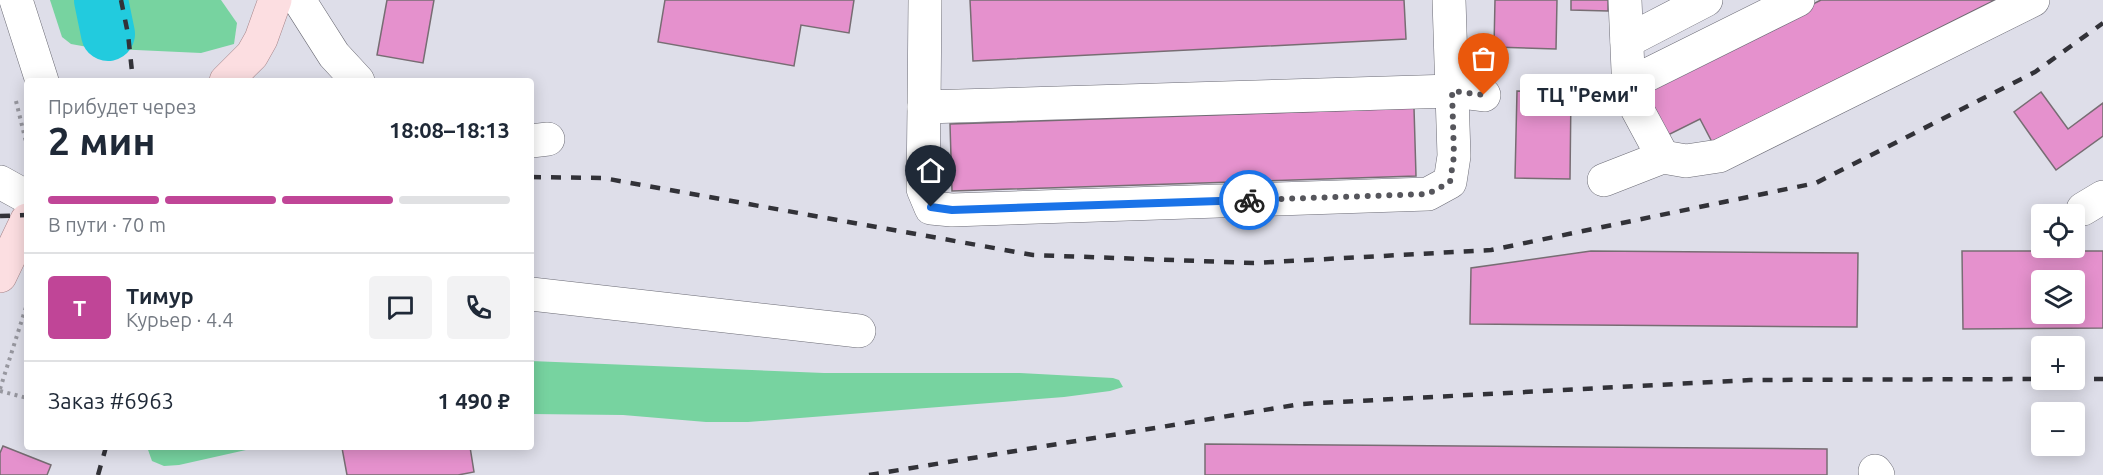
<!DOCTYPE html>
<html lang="ru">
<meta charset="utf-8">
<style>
body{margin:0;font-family:Ubuntu,sans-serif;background:#f2f2f3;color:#1f2937;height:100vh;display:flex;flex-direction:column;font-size:22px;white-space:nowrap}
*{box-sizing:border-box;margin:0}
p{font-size:20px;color:#747a83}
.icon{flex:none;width:33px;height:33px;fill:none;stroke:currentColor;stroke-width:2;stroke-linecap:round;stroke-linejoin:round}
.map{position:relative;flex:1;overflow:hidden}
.details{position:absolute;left:24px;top:78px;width:510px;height:372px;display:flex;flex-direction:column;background:#fff;border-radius:6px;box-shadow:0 3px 15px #0003}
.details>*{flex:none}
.buttons{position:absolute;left:2031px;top:204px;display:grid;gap:12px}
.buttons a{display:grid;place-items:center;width:54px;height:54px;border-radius:6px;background:#fff;box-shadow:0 3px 15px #0003;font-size:30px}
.pin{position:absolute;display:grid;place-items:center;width:51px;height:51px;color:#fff;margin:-62px -26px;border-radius:50% 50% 50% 0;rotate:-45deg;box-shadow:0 0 6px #0007}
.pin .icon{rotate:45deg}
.courier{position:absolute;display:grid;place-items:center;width:60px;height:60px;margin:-30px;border:4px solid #1a73e8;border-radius:50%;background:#fff;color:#222;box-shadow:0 2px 8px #0007}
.bubble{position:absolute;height:42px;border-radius:6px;background:#fff;box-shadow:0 3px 15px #0003;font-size:20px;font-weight:700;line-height:42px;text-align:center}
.overview em{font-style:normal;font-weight:700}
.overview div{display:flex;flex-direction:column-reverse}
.overview{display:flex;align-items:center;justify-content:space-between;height:102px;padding:0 24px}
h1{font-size:39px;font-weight:700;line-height:45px}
.bar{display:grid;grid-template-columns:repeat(4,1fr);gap:9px 6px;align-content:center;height:72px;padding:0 24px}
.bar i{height:8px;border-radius:4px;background:#e0e1e3}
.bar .selected{background:#c04597}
.bar p{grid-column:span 4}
.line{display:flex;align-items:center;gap:15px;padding:0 24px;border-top:2px solid #e0e1e3}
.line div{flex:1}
.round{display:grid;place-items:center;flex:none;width:63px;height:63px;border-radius:6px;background:#f2f2f3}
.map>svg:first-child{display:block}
.green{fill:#77d3a0}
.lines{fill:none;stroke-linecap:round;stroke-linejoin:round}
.river{stroke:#22cbde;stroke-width:54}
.building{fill:#e591cd;stroke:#776d73;stroke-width:1.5;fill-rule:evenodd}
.minor-casing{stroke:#6b6b75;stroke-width:34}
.major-casing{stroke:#a7868b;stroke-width:34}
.path{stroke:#97979f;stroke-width:4;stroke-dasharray:3 4.5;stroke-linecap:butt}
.minor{stroke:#fff;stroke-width:33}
.major{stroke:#fcdee1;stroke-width:33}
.rail{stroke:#323238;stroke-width:4.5;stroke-dasharray:10 10;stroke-linecap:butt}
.done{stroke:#56565c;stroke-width:6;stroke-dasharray:0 10.8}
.route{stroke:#1a73e8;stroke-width:8}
</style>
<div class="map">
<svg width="2103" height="475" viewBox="0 0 2103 475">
<rect width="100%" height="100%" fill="#dedee9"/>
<!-- green -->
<g class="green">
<polygon points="50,0 221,0 237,23 234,44 201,53 93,48 71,44 62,37"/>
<polygon points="531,361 824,373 1020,373 1113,378 1119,380 1123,387 1110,391 1064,397 748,422 706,422 623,415 531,414"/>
<polygon points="147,447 259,447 179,465 164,466 152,461"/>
</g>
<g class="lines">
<!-- river -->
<polyline class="river" points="101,0 108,34"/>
</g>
<!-- building -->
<g class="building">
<polygon points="387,0 434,0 423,63 377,55"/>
<polygon points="665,0 854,0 849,33 801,25 794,66 658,42"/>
<polygon points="970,0 1404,0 1406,39 973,61"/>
<polygon points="1495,0 1557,0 1556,49 1494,47"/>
<polygon points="1571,0 1608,0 1608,11 1571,10"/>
<polygon points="1821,0 1995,0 1712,142 1700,119 1666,136 1642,89"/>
<polygon points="1517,91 1571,92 1570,179 1515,178"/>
<polygon points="2041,92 2068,129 2103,103 2103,136 2056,170 2014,112"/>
<polygon points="1414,108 1416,176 952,191 950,124"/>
<polygon points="1591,251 1858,253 1857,327 1470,324 1471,268"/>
<path d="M 1962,251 L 2103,251 L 2103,328 L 1963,329 ZM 2042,280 L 2074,280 L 2074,314 L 2042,314 Z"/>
<polygon points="1205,444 1827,449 1827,475 1205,475"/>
<polygon points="3,446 51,465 47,475 0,475 0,453"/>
<polygon points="350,447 470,447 474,472 458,475 347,475 342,448"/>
</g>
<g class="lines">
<!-- minor casing -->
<g class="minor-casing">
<g id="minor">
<polyline points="16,0 42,81"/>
<polyline points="299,0 334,55 358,81"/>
<polyline points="925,0 924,107 1452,91 1484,95"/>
<polyline points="1625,0 1629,94 1663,157"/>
<polyline points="1627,41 1706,0"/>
<polyline points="1629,84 1798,0"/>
<polyline points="924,107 923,189 931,208 952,210 1428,194 1450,182 1454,156 1449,0"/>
<polyline points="531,141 548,139"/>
<polyline points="1604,180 1663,157 1686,161 1719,156 2033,0"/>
<polyline points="0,182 27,197"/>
<polyline points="2083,209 2103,197"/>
<polyline points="531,294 859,331"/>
<polyline points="1875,471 1878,475"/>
</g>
</g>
<!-- major casing -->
<g class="major-casing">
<g id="major">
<polyline points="226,81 252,55 261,39 275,0"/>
<polyline points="0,276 27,220"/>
</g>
</g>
<!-- path -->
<g class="path">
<polyline points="16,101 27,146"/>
<polyline points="0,389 27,304"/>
<polyline points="0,391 27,398"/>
</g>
<!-- minor -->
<use href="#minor" class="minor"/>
<!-- major -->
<use href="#major" class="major"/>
<!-- rail -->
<g class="rail">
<polyline points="121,0 128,34 133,81"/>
<polyline points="531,177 603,178 1033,255 1254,263 1491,250 1816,183 2035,72 2103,23"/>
<polyline points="0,216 27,215"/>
<polyline points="2074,379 2103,379"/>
<polyline points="98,475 106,447"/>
<polyline points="869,475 1301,404 1750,380 2042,379"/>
</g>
</g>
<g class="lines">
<!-- done -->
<polyline class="done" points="1249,200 1428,194 1450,182 1454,156 1452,91 1484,95"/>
<!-- route -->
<polyline class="route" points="931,207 952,210 1249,200"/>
</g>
</svg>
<div class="buttons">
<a><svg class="icon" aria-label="locate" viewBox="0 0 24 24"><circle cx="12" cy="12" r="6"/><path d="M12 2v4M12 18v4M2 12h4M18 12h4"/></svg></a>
<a><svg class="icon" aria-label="layers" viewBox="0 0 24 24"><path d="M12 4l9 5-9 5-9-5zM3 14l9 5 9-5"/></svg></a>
<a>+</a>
<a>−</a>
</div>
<div class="pin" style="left:1484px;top:95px;background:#ea580c"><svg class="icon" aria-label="bag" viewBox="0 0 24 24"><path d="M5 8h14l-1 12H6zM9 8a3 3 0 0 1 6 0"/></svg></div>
<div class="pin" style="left:931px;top:207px;background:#1f2937"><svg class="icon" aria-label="home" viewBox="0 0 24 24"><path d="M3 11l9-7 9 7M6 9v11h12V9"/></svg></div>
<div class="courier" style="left:1249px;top:200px"><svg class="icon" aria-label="bike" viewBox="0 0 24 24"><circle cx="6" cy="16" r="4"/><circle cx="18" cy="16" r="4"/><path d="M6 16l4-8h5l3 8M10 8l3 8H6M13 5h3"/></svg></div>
<div class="bubble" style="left:1520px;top:74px;width:135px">ТЦ &quot;Реми&quot;</div>
<section class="details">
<div class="overview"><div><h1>2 мин</h1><p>Прибудет через</p></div><em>18:08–18:13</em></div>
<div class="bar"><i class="selected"></i><i class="selected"></i><i class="selected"></i><i></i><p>В пути · 70 m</p></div>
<div class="line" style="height:108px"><b class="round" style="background:#c04597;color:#fff">Т</b><div><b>Тимур</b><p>Курьер · 4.4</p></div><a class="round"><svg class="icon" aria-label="chat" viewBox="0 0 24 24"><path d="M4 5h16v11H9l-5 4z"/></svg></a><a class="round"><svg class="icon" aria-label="phone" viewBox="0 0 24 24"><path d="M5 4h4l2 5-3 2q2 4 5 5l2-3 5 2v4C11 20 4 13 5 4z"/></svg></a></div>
<div class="line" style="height:78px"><div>Заказ #6963</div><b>1 490 ₽</b></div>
</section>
</div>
